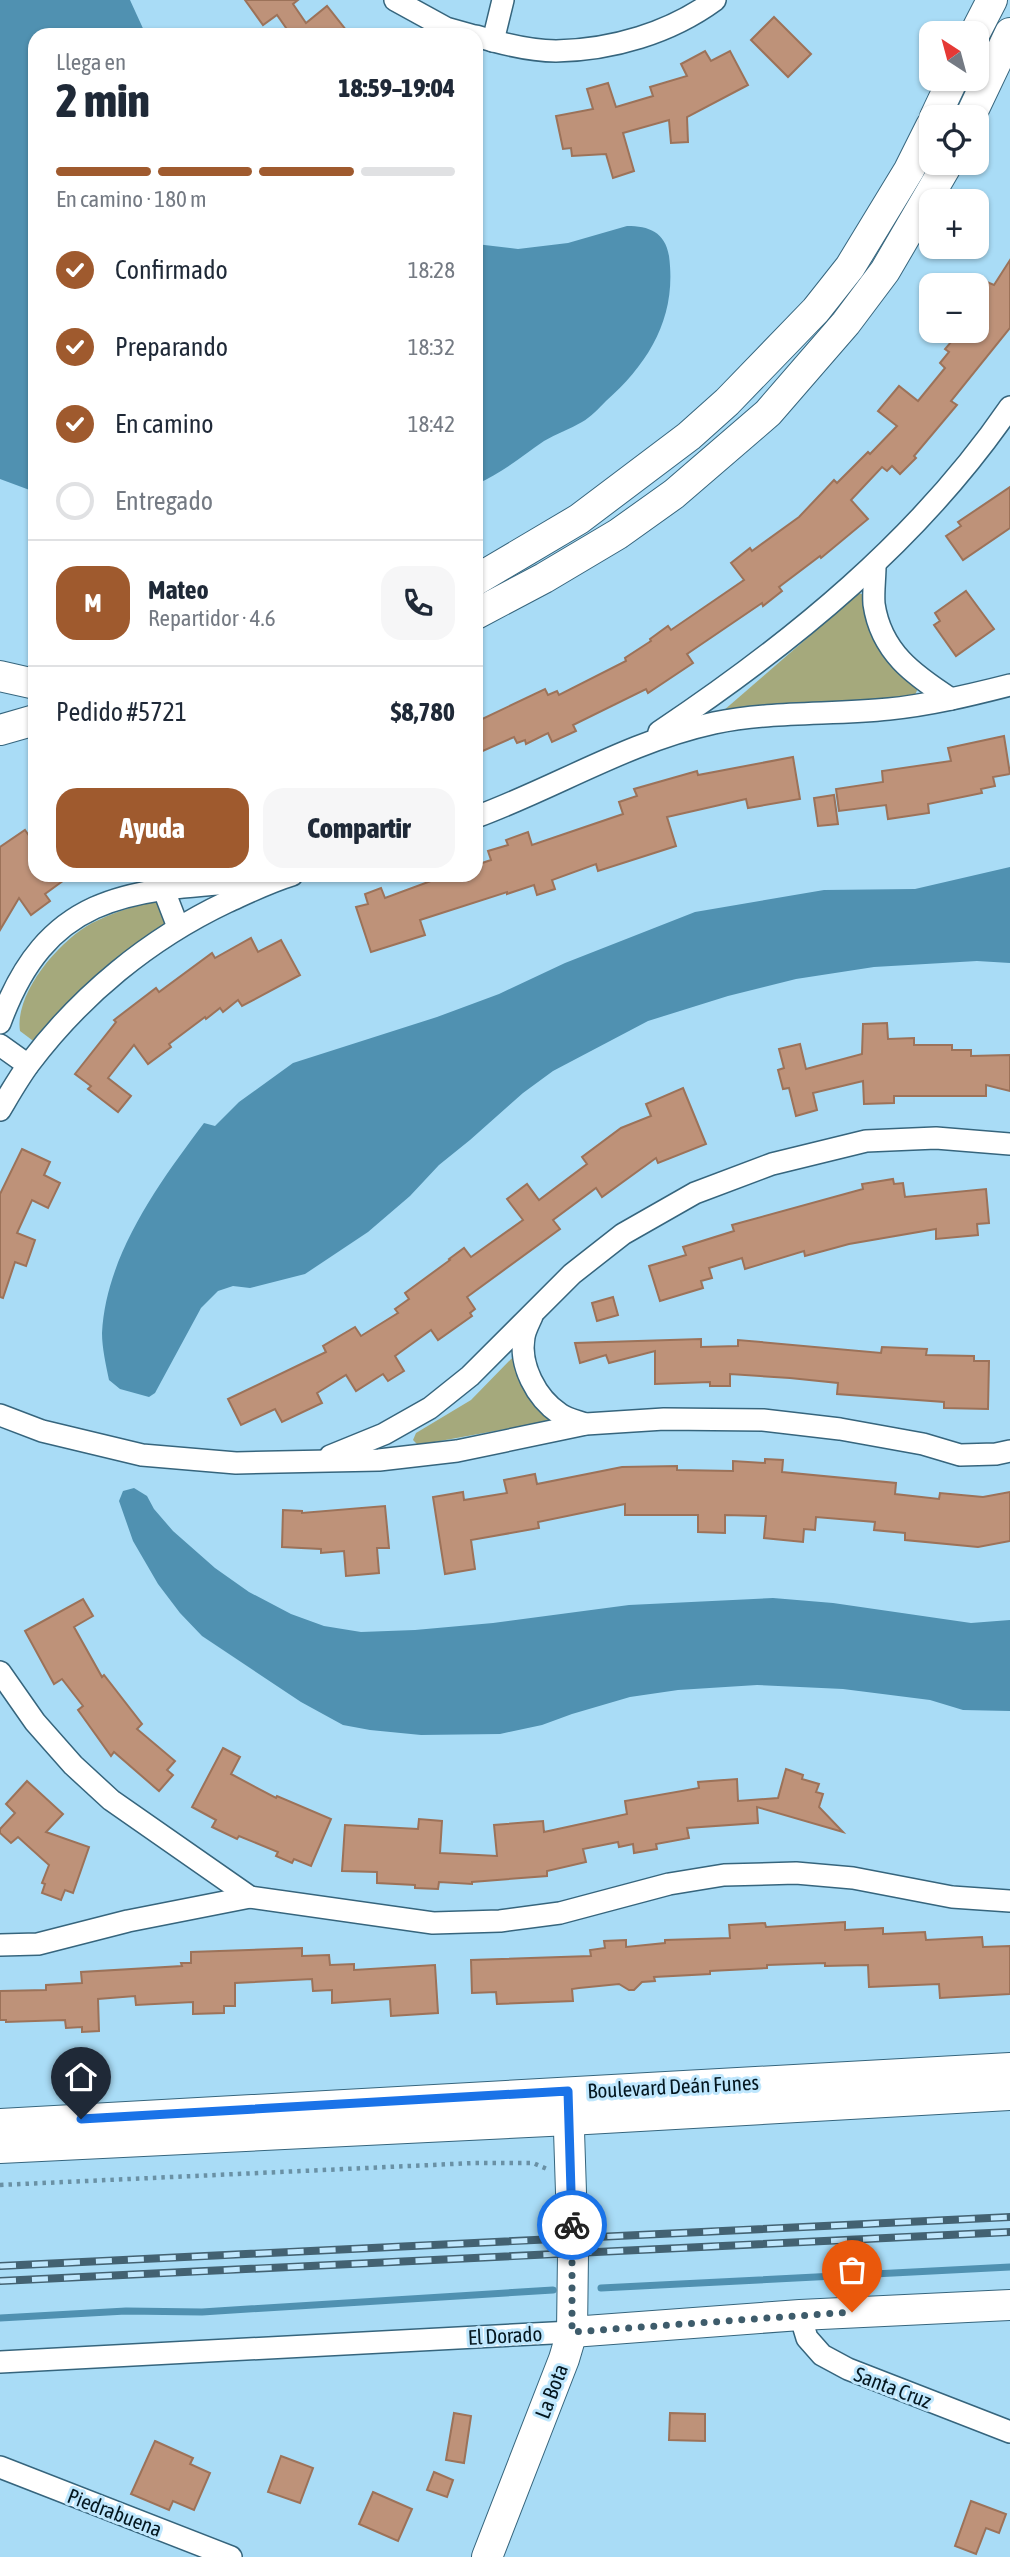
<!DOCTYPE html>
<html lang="es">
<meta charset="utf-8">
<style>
body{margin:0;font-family:"Asap Condensed",sans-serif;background:#f6f6f7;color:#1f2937;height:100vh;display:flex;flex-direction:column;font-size:26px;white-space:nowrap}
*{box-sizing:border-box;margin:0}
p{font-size:23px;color:#747a83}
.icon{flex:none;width:38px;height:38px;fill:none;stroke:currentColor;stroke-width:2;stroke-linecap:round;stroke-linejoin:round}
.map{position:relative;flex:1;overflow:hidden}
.details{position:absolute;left:28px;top:28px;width:455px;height:854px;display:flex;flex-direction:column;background:#fff;border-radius:21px;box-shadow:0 2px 5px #0004}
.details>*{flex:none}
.needle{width:46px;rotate:324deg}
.fabs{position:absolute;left:919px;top:21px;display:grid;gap:14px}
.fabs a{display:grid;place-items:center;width:70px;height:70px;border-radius:14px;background:#fff;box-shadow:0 2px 5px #0004;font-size:35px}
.pin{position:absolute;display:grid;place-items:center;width:60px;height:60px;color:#fff;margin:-72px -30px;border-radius:50% 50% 50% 0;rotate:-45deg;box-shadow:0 0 7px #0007}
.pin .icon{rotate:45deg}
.courier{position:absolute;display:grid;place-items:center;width:70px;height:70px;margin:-35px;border:5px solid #1a73e8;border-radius:50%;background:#fff;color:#222;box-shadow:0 2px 9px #0007}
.overview em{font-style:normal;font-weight:800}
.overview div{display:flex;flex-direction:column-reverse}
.overview{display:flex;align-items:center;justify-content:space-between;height:119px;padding:0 28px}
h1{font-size:46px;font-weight:800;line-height:52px}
.bar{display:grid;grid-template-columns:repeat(4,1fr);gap:10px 7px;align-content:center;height:84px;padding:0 28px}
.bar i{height:9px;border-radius:5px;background:#e0e1e3}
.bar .current{background:#9f5a2e}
.bar p{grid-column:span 4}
.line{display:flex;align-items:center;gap:18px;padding:0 28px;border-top:2px solid #e0e1e3}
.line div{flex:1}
.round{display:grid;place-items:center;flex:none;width:74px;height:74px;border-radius:21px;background:#f6f6f7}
ol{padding:0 28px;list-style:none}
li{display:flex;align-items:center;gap:21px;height:77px}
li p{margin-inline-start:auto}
li .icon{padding:7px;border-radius:50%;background:#9f5a2e;color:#fff;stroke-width:4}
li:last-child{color:#747a83}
li i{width:38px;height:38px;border:4px solid #e0e1e3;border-radius:50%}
.cta{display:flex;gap:14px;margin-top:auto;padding:14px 28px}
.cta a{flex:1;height:80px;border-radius:21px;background:#9f5a2e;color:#fff;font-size:28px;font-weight:800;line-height:80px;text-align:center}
.cta a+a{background:#f6f6f7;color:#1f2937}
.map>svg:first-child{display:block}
.green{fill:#a5a97c}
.water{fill:#5091b1}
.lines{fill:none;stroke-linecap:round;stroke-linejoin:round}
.stream{stroke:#5091b1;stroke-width:7}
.building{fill:#be9279;stroke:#9c7259;stroke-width:2}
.street-casing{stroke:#36657d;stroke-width:24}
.secondary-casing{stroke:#36657d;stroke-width:32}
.path{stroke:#6a91a5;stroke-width:4.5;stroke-dasharray:3.5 5;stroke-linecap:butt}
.street{stroke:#fff;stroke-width:21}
.secondary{stroke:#fff;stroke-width:30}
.rail-casing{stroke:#436272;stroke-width:8}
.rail{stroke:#bfe7fd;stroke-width:5;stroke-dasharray:16;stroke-linecap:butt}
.done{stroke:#3e5c6b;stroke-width:7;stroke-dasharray:0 12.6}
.route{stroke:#1a73e8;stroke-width:9}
.labels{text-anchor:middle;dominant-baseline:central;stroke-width:6;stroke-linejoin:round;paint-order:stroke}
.street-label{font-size:21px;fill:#041720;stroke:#bfe7fd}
</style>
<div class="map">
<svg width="1010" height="2557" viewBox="0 0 1010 2557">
<rect width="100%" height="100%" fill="#a9dcf6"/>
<!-- green -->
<g class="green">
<polygon points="859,593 869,597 918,688 913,700 723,711"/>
<path d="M 154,902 L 164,906 L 166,929 L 40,1041 L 32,1040 L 20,1031 C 14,993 60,940 92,923 C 112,913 133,906 154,902 Z"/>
<polygon points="515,1355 551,1414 549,1421 418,1445 413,1440 416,1433 471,1400"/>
</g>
<!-- water -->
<g class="water">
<polygon points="0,0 130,0 146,35 35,35 35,492 0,479"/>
<path d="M 627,226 C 649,226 665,232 669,256 C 677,316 650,362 606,401 C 599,408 591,417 582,422 C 570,429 556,434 544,441 C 522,456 501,474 476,484 L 476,244 L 518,249 L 568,243 Z"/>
<path d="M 1010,867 L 1010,963 L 977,961 L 874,967 L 796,979 L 728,996 L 648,1021 L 553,1071 L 523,1093 L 470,1140 L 439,1165 L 410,1196 L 368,1232 L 305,1274 L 250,1288 L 233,1286 L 218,1291 L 201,1308 L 155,1393 L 149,1397 L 120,1389 L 109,1380 C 106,1365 102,1348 102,1333 C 106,1255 159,1183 204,1123 L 215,1126 L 239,1102 L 293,1063 L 437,1017 L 499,994 L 565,963 L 695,912 L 824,890 L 915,889 Z"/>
<polygon points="134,1488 147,1496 154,1509 173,1531 215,1568 249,1592 291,1614 324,1626 361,1632 415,1630 493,1623 629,1605 773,1598 833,1603 971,1623 1010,1620 1010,1711 963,1710 930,1700 843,1689 757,1685 678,1690 630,1697 572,1714 542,1725 500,1734 421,1735 370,1730 343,1725 301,1702 202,1636 180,1613 158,1584 133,1541 119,1501 123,1491"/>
</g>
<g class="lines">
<!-- stream -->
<g class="stream">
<polyline points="601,2288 1010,2267"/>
<polyline points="0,2318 126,2311 202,2312 553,2290"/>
</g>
</g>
<!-- building -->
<g class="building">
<polygon points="245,0 298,0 293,4 306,23 327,6 350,35 291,35 277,15 263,25"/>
<polygon points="774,17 811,54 788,77 751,40"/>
<polygon points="705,51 711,61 730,51 748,85 687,117 688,142 671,143 669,120 623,133 634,171 613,178 606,154 572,156 571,148 563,149 556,116 593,109 587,89 608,83 616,107 653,96 650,87 687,76 681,64"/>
<polygon points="1010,260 1010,328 951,401 957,405 914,456 916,458 900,474 892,466 887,471 882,467 851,500 868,519 821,558 820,556 779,587 782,591 763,606 762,603 687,654 693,663 648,693 646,689 573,725 576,731 552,742 548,733 526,744 525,740 517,743 514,737 476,754 476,722 545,689 548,695 557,691 559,695 626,661 625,658 651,641 650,639 668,626 671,630 744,580 731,563 750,548 752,551 799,517 834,480 837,483 868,452 870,454 897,426 878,411 899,386 918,401 945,368 940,363 949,352 945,349 957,335 960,337 966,331 976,331 976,298 987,282 994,285"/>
<polygon points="1010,487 1010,528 963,560 946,536 961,526 958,522"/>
<polygon points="966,591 994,629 956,656 934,625 940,621 935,613"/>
<polygon points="1004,736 1010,774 993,777 995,786 981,789 982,793 928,804 929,813 888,819 886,805 839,811 836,789 883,782 882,771 951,761 948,748"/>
<polygon points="793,757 800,799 748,808 746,799 667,817 676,846 598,871 596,864 552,880 555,889 537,895 534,885 507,894 507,892 420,920 425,935 371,952 356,907 368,904 365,894 381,888 385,898 447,875 476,875 476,865 491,860 488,851 508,845 506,840 528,832 532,845 623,814 619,802 637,796 634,789 697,771 698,775"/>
<polygon points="834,795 838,824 818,826 814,798"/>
<polygon points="25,830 35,844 35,875 71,875 45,894 50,901 31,915 19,898 0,930 0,847"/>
<polygon points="251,938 258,952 281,940 300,975 242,1006 238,1000 223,1012 220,1008 206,1019 205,1017 169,1044 171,1047 148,1064 134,1045 108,1078 131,1096 118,1112 88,1089 91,1086 75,1074 116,1022 114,1020 156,988 159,992 212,953 215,958"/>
<polygon points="887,1023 888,1039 914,1038 914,1045 952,1045 952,1050 971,1050 971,1056 1010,1055 1010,1091 986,1085 986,1096 894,1096 894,1103 864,1104 863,1081 813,1093 817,1110 796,1116 789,1088 783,1089 778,1070 784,1068 779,1049 800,1044 806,1069 862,1054 863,1024"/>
<polygon points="683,1088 706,1144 658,1163 656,1158 602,1197 596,1188 553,1220 560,1229 467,1297 475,1309 470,1313 472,1316 438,1340 431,1330 395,1356 404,1371 388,1381 383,1374 356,1391 346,1375 317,1393 322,1403 282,1422 275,1409 241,1425 228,1399 326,1352 323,1346 355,1327 361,1336 398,1313 395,1309 409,1299 405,1293 450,1260 449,1259 464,1248 471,1257 523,1220 507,1199 527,1184 539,1200 587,1164 582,1157 621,1128 651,1116 646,1104"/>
<polygon points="22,1149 50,1162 44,1175 60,1183 48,1208 32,1200 17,1233 35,1240 26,1266 15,1262 3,1298 0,1297 0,1194"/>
<polygon points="893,1179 894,1184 903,1183 905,1197 986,1189 989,1223 977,1224 978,1235 936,1239 936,1229 849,1244 805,1256 804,1251 745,1269 742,1258 709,1268 712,1278 701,1281 703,1288 660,1301 649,1266 686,1255 683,1247 734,1231 732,1225 863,1189 862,1184"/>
<polygon points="613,1297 618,1315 597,1321 592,1303"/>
<polygon points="701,1339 701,1347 738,1346 738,1340 881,1353 882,1347 927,1349 926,1355 974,1356 974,1361 989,1361 988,1409 944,1408 944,1402 837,1394 838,1383 790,1378 730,1374 730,1386 710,1386 710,1382 655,1384 655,1351 609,1363 606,1355 580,1363 575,1343"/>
<polygon points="765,1459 783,1460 782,1472 896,1483 895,1494 939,1499 940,1493 983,1497 1010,1492 1010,1541 978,1547 905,1540 905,1533 874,1530 875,1522 816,1517 815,1530 804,1529 803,1542 764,1538 766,1516 725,1515 725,1533 698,1532 698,1515 625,1515 625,1504 538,1522 539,1528 471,1540 475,1569 445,1574 433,1497 463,1492 464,1500 507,1493 504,1480 535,1474 537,1484 622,1467 677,1466 677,1470 733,1471 733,1461 765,1463"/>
<polygon points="385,1506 389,1548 377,1548 379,1573 346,1576 344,1551 321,1553 321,1549 282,1547 283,1510 302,1511 302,1513"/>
<polygon points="83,1599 93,1616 74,1627 102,1677 104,1675 142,1724 137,1729 175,1761 167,1770 173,1775 159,1791 114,1752 111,1756 78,1710 83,1706 62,1679 54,1684 25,1631"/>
<polygon points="223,1748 240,1757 231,1774 276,1798 277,1796 331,1819 311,1866 294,1859 292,1863 276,1856 278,1852 239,1836 237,1839 212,1827 216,1820 192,1807"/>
<polygon points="786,1769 803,1775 802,1779 819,1784 816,1792 823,1794 819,1807 843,1832 757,1807 758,1823 687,1828 689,1838 656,1844 657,1849 634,1853 633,1844 619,1847 618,1842 583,1849 586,1862 547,1871 547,1876 472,1882 472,1884 439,1882 438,1889 415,1888 415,1885 377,1883 377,1872 342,1871 345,1825 418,1829 419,1819 442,1821 440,1853 497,1856 494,1825 543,1821 544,1832 627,1814 625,1801 699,1788 698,1782 737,1779 738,1801 778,1798"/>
<polygon points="27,1781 63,1814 46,1832 89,1847 73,1893 65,1890 61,1900 42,1893 45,1884 42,1883 49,1865 18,1837 11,1843 0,1833 0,1829 15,1813 6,1804"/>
<polygon points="845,1922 845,1930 883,1928 883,1934 925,1932 926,1940 982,1937 983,1947 1010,1946 1010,1994 940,1998 939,1984 869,1987 868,1965 825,1966 825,1963 767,1965 767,1968 710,1971 710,1974 654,1977 655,1981 642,1982 634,1990 629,1990 619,1984 579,1988 572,1989 573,2001 497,2004 496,1992 472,1993 471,1960 591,1956 590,1950 605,1948 604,1941 626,1940 626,1947 665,1943 665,1940 730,1938 729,1925 765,1923 766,1927"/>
<polygon points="302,1948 302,1956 329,1955 330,1965 354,1964 354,1970 435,1965 438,2013 391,2016 390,1999 332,2003 332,1990 313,1991 312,1979 235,1983 235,2006 224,2006 224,2013 193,2014 193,2002 136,2005 135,1996 98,1999 99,2031 82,2032 82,2027 66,2028 65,2020 6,2022 6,2020 0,2020 0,1991 46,1990 46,1985 82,1983 81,1972 182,1966 181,1963 191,1963 191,1952"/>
<polygon points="454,2413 471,2416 464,2463 446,2460"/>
<polygon points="670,2413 705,2414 705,2441 669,2440"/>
<polygon points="155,2441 193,2458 190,2464 210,2473 194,2510 173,2501 169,2510 131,2494"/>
<polygon points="281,2456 313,2468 300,2503 268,2492"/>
<polygon points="434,2472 453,2480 447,2497 427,2490"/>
<polygon points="373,2492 412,2509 398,2541 359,2524"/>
<polygon points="971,2501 1006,2514 999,2533 986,2528 976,2554 955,2546"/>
</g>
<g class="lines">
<!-- street casing -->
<g class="street-casing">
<g id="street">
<polyline points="395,0 446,28 471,35"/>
<path d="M 476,36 C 499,43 533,51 556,51 C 612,50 670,33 715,0"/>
<polyline points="493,41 503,0"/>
<path d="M 875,566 C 875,578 873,592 874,604 C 881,652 914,675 951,699"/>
<path d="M 659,732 C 792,643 919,540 1010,407"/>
<path d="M 476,817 C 557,787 628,742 714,723 C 772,711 831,715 889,709 C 930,705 971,695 1010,685"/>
<polyline points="163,888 178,927"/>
<path d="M 0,1023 C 49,888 135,890 260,881"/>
<polyline points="0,1045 28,1065"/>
<path d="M 0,1110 C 9,1095 18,1079 29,1064 C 81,995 149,939 227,902 C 249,892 269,882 292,875"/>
<path d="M 532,1316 C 529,1323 525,1330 524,1337 C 519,1365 536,1398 560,1414 C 567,1419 577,1421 585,1424"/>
<polyline points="0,1415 42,1431 142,1455 236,1463 379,1460 457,1451 586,1424 664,1419 763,1420 840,1429 923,1444 960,1455 996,1454 1010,1451"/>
<polyline points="330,1456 384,1434 430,1408 470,1376 572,1274 623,1234 695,1193 772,1164 866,1141 936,1138 1010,1144"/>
<polyline points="0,1672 35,1722 73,1765 111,1800 250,1897 433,1923 500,1921 560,1913 669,1884 724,1875 796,1873 853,1878 952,1897 1010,1901"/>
<polyline points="0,1945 38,1944 128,1921 250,1897"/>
<polyline points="800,2315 807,2338 822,2355 848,2369 1010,2432"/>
<polyline points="0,2362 572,2332"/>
<polyline points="0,2467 231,2557"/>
</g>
</g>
<!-- secondary casing -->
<g class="secondary-casing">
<g id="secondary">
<polyline points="975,33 992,0"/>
<polyline points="935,117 953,79"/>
<polyline points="970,117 1010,33"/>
<polyline points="476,580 579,519 689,436 727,402 816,310 850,267 909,170 931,126"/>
<polyline points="476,614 544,578 618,534 674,494 768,413 846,323 885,271 948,163"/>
<polyline points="0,676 35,684"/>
<polyline points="0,730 35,720"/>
<polyline points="0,2124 1010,2068"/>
<polyline points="0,2148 569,2120 1010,2095"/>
<polyline points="572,2332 800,2315 1010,2305"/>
<polyline points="487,2557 564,2359 572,2332 573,2254 568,2100"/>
</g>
</g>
<!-- path -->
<polyline class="path" points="0,2185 474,2163 533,2163 547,2169"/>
<!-- street -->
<use href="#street" class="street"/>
<!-- secondary -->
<use href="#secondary" class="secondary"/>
<!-- rail casing -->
<g class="rail-casing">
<g id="rail">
<polyline points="0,2266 1010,2217"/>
<polyline points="0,2281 1010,2232"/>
</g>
</g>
<!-- rail -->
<use href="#rail" class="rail"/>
</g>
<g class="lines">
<!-- done -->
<polyline class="done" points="572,2225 572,2332 852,2312"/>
<!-- route -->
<polyline class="route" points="81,2119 568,2091 572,2225"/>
</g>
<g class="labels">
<!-- street labels -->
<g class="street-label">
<text transform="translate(673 2086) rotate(-3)">Boulevard Deán Funes</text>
<text transform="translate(505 2335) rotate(-3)">El Dorado</text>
<text transform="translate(893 2387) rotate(21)">Santa Cruz</text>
<text transform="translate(551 2391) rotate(-69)">La Bota</text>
<text transform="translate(115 2512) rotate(21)">Piedrabuena</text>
</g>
</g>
</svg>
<div class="fabs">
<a><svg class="needle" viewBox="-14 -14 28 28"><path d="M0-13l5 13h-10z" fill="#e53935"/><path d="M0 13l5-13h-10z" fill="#747a83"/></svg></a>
<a><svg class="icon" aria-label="locate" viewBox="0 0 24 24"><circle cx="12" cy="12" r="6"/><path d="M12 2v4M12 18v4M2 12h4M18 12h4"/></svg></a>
<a>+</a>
<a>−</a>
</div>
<div class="pin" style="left:852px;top:2312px;background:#ea580c"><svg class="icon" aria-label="bag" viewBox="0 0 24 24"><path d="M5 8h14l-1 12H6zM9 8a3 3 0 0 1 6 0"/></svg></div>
<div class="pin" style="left:81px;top:2119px;background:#1f2937"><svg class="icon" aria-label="home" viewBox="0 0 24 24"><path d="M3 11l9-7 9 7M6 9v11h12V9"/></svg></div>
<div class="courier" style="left:572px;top:2225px"><svg class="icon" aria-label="bike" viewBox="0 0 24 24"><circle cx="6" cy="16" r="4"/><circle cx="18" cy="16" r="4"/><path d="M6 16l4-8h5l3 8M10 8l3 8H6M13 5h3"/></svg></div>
<section class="details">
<div class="overview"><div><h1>2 min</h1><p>Llega en</p></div><em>18:59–19:04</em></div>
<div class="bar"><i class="current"></i><i class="current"></i><i class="current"></i><i></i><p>En camino · 180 m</p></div>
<ol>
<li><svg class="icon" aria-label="check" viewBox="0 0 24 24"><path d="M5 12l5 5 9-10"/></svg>Confirmado<p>18:28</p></li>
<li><svg class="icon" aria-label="check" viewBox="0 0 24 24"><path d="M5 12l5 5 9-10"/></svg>Preparando<p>18:32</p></li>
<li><svg class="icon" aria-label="check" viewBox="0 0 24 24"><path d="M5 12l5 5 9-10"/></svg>En camino<p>18:42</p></li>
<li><i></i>Entregado</li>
</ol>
<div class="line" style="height:126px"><b class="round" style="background:#9f5a2e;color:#fff">M</b><div><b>Mateo</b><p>Repartidor · 4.6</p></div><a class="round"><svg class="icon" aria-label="phone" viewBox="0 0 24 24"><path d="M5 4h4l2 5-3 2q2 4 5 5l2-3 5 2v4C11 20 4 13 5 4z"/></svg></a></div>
<div class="line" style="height:91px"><div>Pedido #5721</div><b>$8,780</b></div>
<div class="cta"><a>Ayuda</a><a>Compartir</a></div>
</section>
</div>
